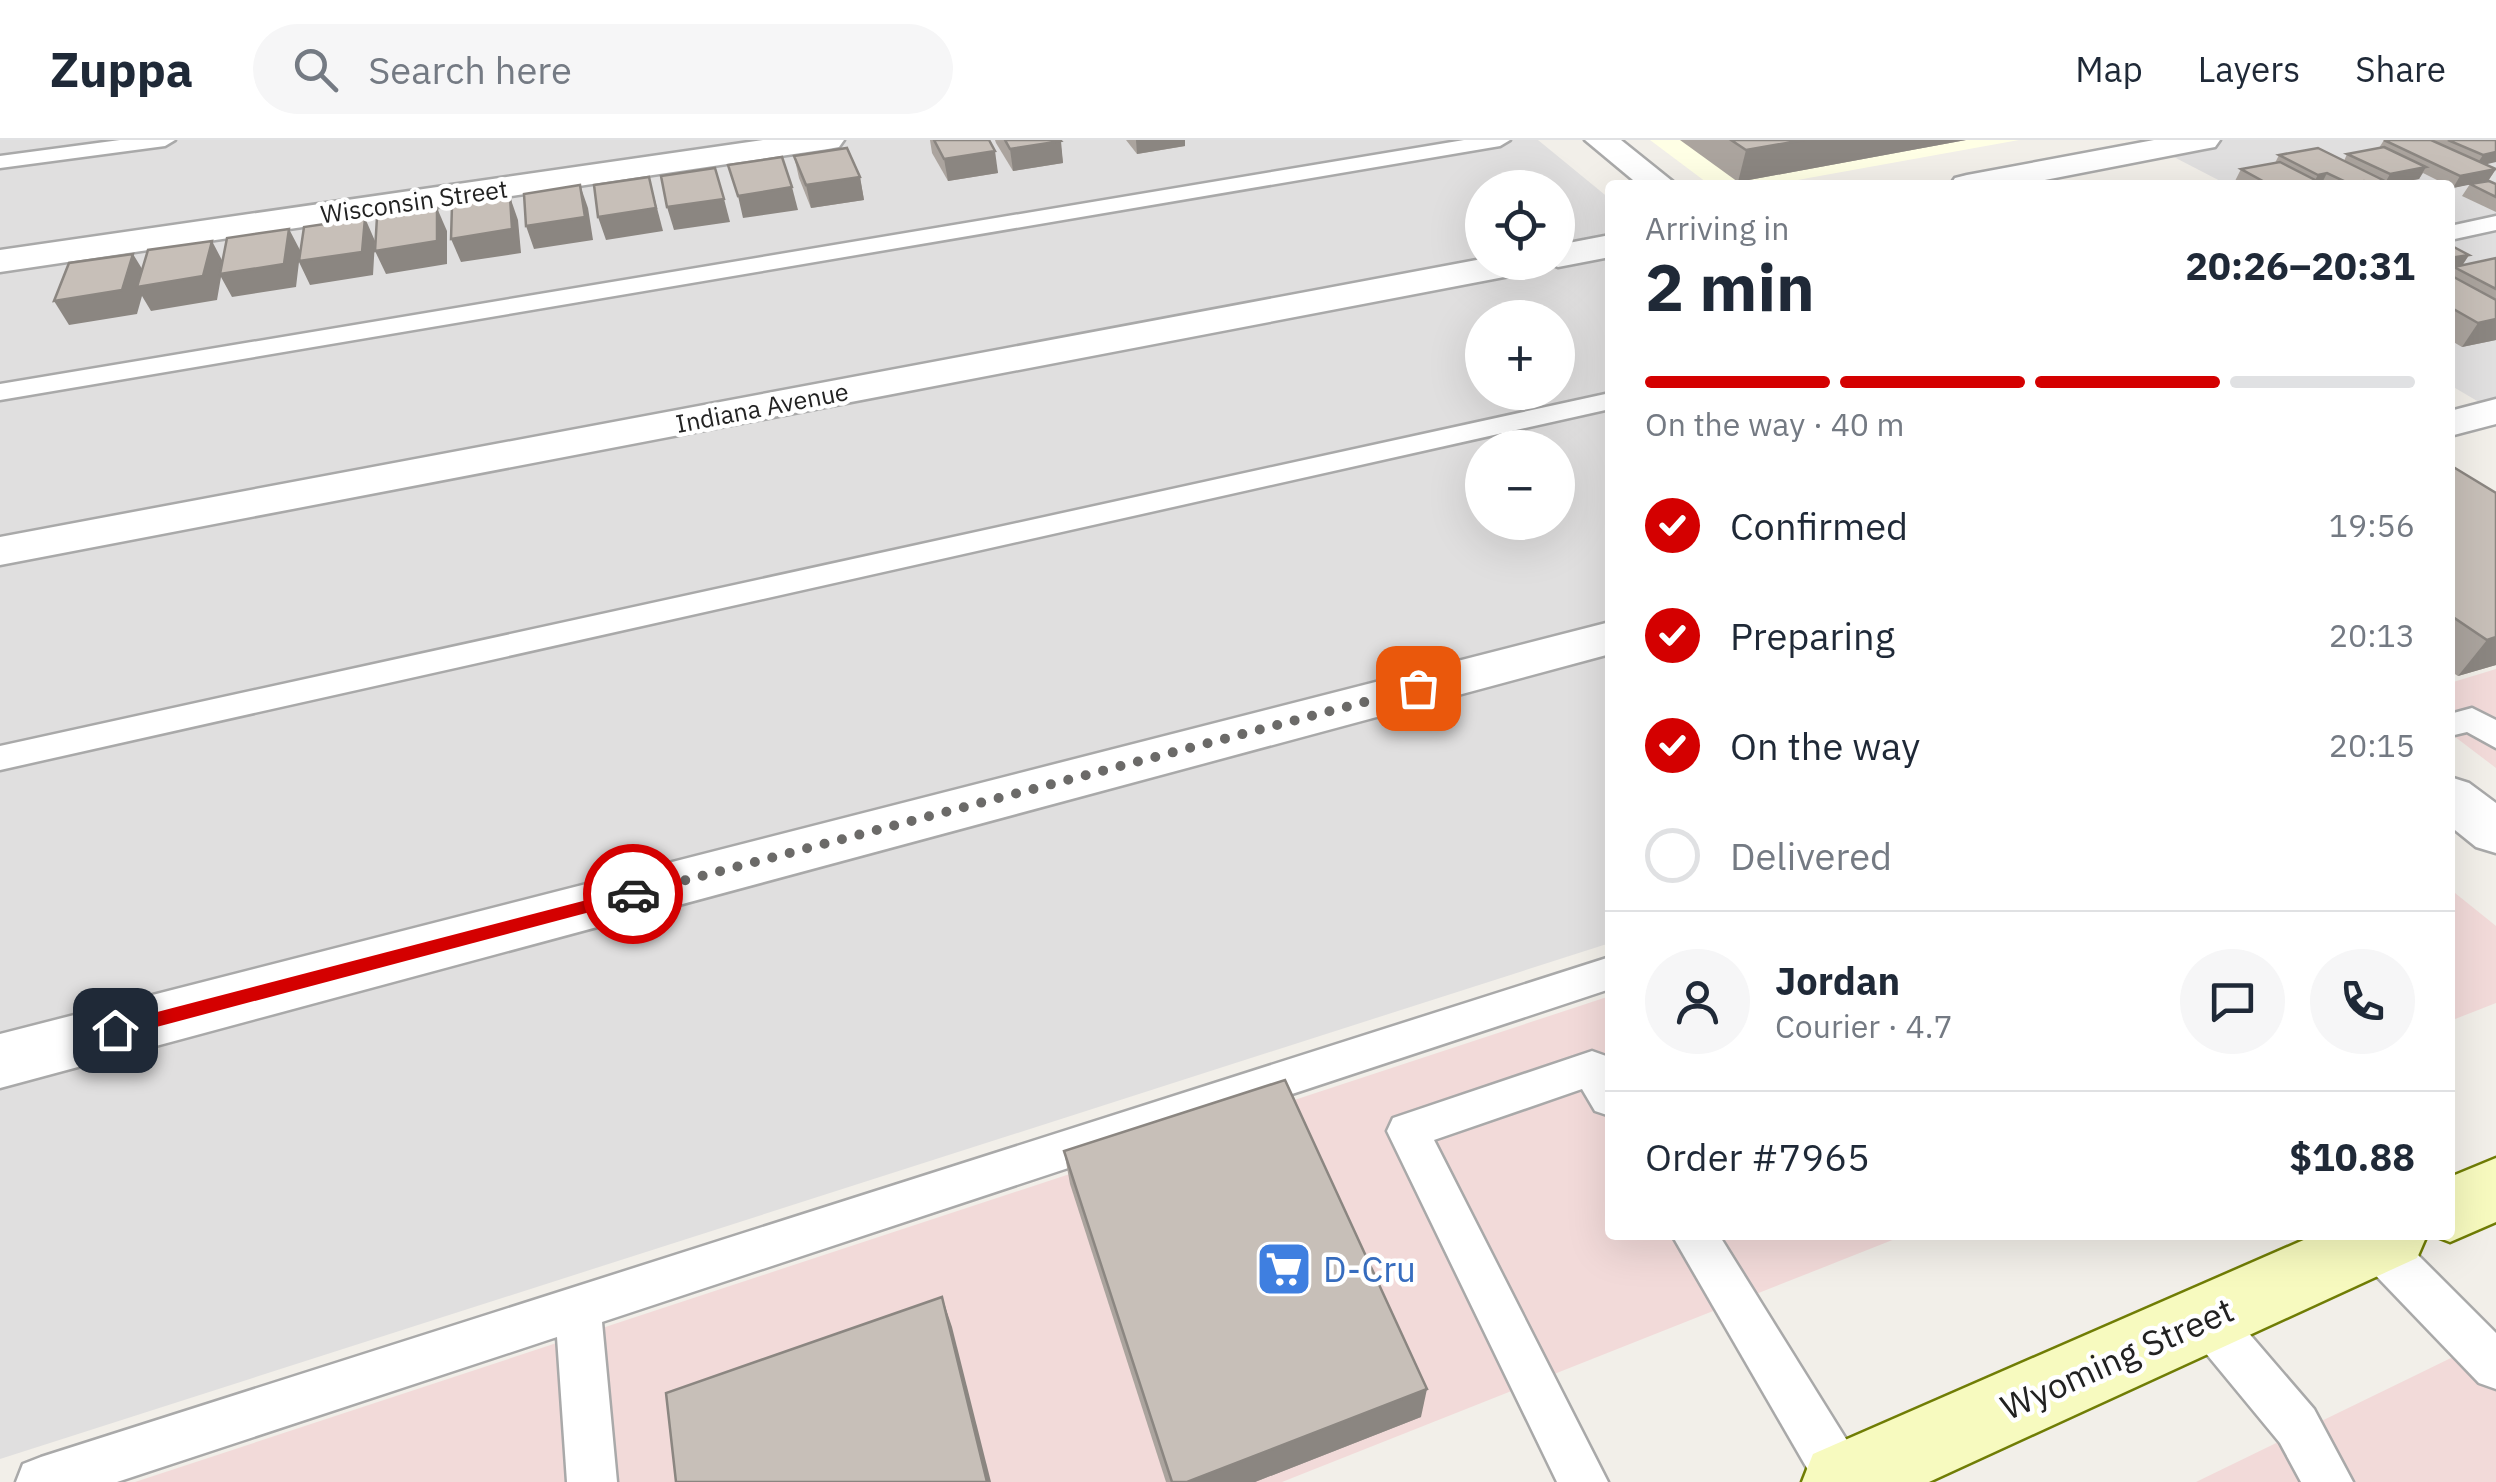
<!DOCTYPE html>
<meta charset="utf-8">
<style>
body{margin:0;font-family:"IBM Plex Sans",sans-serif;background:#f6f6f7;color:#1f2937;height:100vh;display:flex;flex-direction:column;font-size:38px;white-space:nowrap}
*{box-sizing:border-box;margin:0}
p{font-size:32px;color:#747a83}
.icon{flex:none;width:55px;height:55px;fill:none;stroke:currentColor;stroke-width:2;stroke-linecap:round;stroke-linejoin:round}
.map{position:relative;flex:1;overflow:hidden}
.drawer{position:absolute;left:1605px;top:40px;width:850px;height:1060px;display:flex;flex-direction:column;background:#fff;border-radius:10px;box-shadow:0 10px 40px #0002}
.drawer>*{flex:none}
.fabs{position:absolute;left:1465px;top:30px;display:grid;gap:20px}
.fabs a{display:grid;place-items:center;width:110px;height:110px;border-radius:50%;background:#fff;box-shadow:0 10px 40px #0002;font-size:50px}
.pin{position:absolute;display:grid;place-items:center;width:85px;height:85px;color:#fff;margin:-42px;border-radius:20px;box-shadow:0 5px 15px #0006}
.courier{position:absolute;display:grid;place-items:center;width:100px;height:100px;margin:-50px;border:8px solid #d40000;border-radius:50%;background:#fff;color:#222;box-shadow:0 2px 12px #0007}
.headline em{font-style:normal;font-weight:700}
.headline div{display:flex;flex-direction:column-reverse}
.headline{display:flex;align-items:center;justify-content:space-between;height:170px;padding:0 40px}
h1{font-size:65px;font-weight:700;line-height:75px}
.bar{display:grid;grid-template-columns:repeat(4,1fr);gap:15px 10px;align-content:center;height:120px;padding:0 40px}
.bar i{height:12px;border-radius:8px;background:#e0e1e3}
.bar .active{background:#d40000}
.bar p{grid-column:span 4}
.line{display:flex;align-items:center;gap:25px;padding:0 40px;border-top:2px solid #e0e1e3}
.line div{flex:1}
.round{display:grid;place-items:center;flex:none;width:105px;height:105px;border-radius:52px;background:#f6f6f7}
ol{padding:0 40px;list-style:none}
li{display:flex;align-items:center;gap:30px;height:110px}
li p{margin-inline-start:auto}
li .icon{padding:10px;border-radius:50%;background:#d40000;color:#fff;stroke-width:4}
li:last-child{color:#747a83}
li i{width:55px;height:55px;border:5px solid #e0e1e3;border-radius:50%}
header{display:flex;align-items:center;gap:60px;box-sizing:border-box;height:140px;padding:0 50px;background:#fff;border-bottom:2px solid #e0e1e3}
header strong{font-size:48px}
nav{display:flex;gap:55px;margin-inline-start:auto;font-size:35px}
.search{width:700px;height:90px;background:#f6f6f7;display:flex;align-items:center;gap:25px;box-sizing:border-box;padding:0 35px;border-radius:55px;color:#747a83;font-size:38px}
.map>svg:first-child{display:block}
.residential{fill:#e0dfdf;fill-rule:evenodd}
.commercial{fill:#f2dad9}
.education{fill:#ffffe5}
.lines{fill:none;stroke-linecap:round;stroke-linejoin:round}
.lane-casing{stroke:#a9a9a9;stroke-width:5}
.street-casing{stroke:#a9a9a9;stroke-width:5}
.secondary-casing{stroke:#707d05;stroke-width:5}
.lane{fill:#fff;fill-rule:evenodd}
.street{fill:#fff;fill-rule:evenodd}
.secondary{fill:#f7fabf;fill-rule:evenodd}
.wall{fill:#aba49e}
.shaded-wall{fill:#8b8681}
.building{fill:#c7bfb8;stroke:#8b8681;stroke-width:2.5}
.route{fill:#d40000}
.done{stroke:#6b6a68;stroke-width:10;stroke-dasharray:0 18}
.labels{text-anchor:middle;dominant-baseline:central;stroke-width:9;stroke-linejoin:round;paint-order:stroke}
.far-street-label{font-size:25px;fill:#222;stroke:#fff}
.near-shop-label{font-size:35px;fill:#366cbe;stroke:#fff;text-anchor:start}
.near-street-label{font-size:35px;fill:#222;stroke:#fff}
</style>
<header>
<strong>Zuppa</strong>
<div class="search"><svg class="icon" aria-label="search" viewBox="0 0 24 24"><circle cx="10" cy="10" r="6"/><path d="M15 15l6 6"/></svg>Search here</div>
<nav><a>Map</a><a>Layers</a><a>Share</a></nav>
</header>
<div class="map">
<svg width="2496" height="1342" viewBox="0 0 2496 1342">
<rect width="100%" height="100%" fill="#f2efe9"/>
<!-- residential -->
<g class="residential">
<path d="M 0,0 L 1538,0 L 1610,59 L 1610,803 L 0,1319 ZM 1482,48 L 1558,48 L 1558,122 L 1482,122 ZM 1482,178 L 1558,178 L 1558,252 L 1482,252 ZM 1482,308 L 1558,308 L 1558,382 L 1482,382 Z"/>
<polygon points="2141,0 2496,0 2496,272 2450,245 2450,45 2228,45"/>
</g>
<!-- commercial -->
<g class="commercial">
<polygon points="2496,529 2496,628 2450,593 2450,543"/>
<polygon points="2450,749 2496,786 2496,863 2450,881"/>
<polygon points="1610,856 1610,1095 1905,1095 1282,1342 135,1342"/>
<polygon points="2496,1196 2496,1342 2196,1342 2414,1236"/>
</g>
<!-- education -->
<polygon class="education" points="1650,0 2019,0 1770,45 1710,45"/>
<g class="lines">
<!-- lane casing -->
<g class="lane-casing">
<g id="lane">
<polygon points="120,0 175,0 165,6 0,28 0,16"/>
<polygon points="1464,0 1510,0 1500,6 0,260 0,244"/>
<polygon points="2496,76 2496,90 2450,100 2450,86"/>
<polygon points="1610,253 1610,269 0,630 0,606"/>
<polygon points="2472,568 2496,580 2496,608 2467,592 2450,596 2450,574"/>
<polygon points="1610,817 1610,849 602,1182 617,1342 567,1342 557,1197 117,1342 16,1342 23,1324 41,1317"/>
<polygon points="1592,911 1606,916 1610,922 1610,976 1595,971 1582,949 1434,1000 1608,1342 1557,1342 1387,991 1393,978"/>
<polygon points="1672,1095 1719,1095 1861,1323 1868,1342 1815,1342"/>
<polygon points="2356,1095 2398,1095 2496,1193 2496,1249 2479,1243 2359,1118 2353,1103"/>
<polygon points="2206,1156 2222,1162 2314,1269 2353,1342 2301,1342 2280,1303 2190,1194 2183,1178 2190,1162"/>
</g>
</g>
<!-- street casing -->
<g class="street-casing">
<g id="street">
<polygon points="763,0 844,0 839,7 828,9 0,132 0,110"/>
<polygon points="1585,0 1621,0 1677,45 1639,45"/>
<polygon points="2154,0 2220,0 2215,7 2204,9 2019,45 1950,45 1955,38 1967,35"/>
<polygon points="1610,95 1610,117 1558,127 1545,122 1558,122 1558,105"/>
<polygon points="1482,119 1482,122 1543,122 1538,130 1525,133 0,425 0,397"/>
<polygon points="2496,259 2496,284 2450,296 2450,271"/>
<polygon points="1610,482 1610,514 0,948 0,894"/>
<polygon points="2450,637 2469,643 2496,663 2496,713 2476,707 2450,686"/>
</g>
</g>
<!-- secondary casing -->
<g class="secondary-casing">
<g id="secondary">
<polygon points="2496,1018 2496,1082 2450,1102 2432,1095 2450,1095 2450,1037"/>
<polygon points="2315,1095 2427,1095 2417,1118 1929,1342 1802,1342 1813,1314"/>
</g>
</g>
<!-- lane -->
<use href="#lane" class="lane"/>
<!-- street -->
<use href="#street" class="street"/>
<!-- secondary -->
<use href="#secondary" class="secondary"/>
</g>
<!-- wall -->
<g class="wall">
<polygon points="930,0 989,0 998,33 948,41 932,13"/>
<polygon points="995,0 1060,0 1063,23 1013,31 996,3"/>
<polygon points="1126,0 1185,0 1185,6 1137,14"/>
<polygon points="1680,0 1966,0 1738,42"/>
<polygon points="2384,0 2496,0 2486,24 2496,29 2488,41 2496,44 2496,72 2462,56 2470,44 2453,48 2423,33 2419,39 2392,44 2393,45 2242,45 2235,41 2241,29 2275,23 2279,15 2344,21 2347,14 2379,8"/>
<polygon points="794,16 860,37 864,60 811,68 799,38"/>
<polygon points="2450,105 2469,115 2462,126 2496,118 2496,200 2462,207 2450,200 2450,134 2453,128 2450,129"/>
<polygon points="2450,325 2496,353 2496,525 2458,536 2450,531"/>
<polygon points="1064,1011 1421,1277 1255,1342 1166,1342 1070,1044"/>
</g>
<!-- shaded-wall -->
<g class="shaded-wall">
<polygon points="1136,0 1185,0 1185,6 1137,14"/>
<polygon points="1804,0 1966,0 1738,42 1746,10"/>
<polygon points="1061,1 1063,23 1013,31 1010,9"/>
<polygon points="995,11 998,33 948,41 944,19"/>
<polygon points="2496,12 2496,22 2475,27 2483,15"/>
<polygon points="2426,27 2419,39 2384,45 2390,34"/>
<polygon points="2496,29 2488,41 2453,48 2460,36"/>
<polygon points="2327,33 2321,45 2312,45 2318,35"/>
<polygon points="649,37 663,91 606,100 598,77"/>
<polygon points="860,37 864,60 811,68 806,45"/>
<polygon points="580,45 588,68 593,100 534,109 526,86"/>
<polygon points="792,47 798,70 743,78 738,56"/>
<polygon points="510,57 518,80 521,113 461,122 451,99"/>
<polygon points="724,59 730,82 674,90 667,67"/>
<polygon points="437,68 447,91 447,124 386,134 375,111"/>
<polygon points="365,78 375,101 373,135 310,145 299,122 296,147 232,157 221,137 217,160 151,171 142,156 137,174 69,185 54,161 133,114 147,137 212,101 224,124 289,89 301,112"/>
<polygon points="2469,115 2461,127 2450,129 2450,118"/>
<polygon points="2496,179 2496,200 2462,207 2478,183"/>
<polygon points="2496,497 2496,525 2458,536 2487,500"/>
<polygon points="942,1157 952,1187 991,1342 987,1342"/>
<polygon points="1427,1249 1421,1277 1255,1342 1187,1342"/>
</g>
<!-- building -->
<g class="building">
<polygon points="934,0 989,0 995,11 944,19"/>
<polygon points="1005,0 1060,0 1061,1 1010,9"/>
<polygon points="1731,0 1804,0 1746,10"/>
<polygon points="2384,0 2431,0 2496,29 2460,36"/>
<polygon points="2448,0 2496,0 2496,12 2483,15"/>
<polygon points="2384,7 2426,27 2390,34 2347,14"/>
<polygon points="847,8 860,37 806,45 794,16"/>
<polygon points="2318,8 2393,45 2371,45 2364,41 2350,44 2327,33 2318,35 2279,15"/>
<polygon points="782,17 792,47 738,56 728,25"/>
<polygon points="2280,22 2323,44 2270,45 2241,29"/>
<polygon points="715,28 724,59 667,67 661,36"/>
<polygon points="649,37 656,68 598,77 594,45"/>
<polygon points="2489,41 2496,44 2496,57 2470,44"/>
<polygon points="580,45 585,77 526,86 524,54"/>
<polygon points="510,57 512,89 451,99 452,65"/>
<polygon points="437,68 437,101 375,111 377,77"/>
<polygon points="365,78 362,112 299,121 304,87"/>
<polygon points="289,89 284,124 220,134 227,98"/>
<polygon points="212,101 203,136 137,147 148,110"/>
<polygon points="2450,105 2469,115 2450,118"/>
<polygon points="133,114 122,150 54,161 69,123"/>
<polygon points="2496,118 2496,149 2454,127"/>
<polygon points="2450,135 2496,160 2496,179 2478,183 2450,167"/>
<polygon points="2450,325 2496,353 2496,497 2487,500 2450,475"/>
<polygon points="1285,940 1427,1249 1187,1342 1172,1342 1064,1011"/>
<polygon points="942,1157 987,1342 676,1342 666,1253"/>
</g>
<!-- route -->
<polygon class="route" points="633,748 639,750 639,759 115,898 106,890 115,883"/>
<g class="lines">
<!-- done -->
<polyline class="done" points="633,754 1418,548"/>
</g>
<!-- icons -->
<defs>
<g id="supermarket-square" transform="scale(2.875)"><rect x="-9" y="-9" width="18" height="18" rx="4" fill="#3f7fe0" stroke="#fff"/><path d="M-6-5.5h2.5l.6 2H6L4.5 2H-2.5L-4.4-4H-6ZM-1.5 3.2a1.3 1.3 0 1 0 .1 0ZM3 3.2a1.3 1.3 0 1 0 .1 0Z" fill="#fff"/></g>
</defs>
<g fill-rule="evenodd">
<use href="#supermarket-square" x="1284" y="1129"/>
</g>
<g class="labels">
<!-- far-street labels -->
<g class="far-street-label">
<text transform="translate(414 61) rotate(-8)">Wisconsin Street</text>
<text transform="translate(762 267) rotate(-11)">Indiana Avenue</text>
</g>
<!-- near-shop labels -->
<g class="near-shop-label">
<text x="1323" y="1129">D-Cru</text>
</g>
<!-- near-street labels -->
<g class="near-street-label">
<text transform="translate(2117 1218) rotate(-24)">Wyoming Street</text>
</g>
</g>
</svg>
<div class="fabs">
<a><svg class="icon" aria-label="locate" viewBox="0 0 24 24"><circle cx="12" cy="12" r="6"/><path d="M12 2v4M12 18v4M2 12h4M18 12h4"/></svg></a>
<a>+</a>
<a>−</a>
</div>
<div class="pin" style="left:1418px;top:548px;background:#ea580c"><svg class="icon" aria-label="bag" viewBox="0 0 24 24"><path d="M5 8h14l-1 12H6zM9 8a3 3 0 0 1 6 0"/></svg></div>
<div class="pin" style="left:115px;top:890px;background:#1f2937"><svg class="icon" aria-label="home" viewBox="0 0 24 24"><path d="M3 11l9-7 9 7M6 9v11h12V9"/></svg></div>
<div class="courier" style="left:633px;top:754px"><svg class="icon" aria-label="car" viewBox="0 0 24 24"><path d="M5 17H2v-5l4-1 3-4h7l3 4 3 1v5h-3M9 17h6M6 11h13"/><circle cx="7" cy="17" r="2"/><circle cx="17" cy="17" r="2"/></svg></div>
<section class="drawer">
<div class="headline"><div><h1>2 min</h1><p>Arriving in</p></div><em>20:26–20:31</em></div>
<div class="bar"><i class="active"></i><i class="active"></i><i class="active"></i><i></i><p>On the way · 40 m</p></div>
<ol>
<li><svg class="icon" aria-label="check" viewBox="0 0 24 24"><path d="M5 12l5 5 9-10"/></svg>Confirmed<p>19:56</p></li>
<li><svg class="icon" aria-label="check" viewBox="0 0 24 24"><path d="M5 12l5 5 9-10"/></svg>Preparing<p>20:13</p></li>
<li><svg class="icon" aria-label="check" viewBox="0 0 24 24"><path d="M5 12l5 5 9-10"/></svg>On the way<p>20:15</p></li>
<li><i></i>Delivered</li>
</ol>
<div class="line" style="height:180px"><a class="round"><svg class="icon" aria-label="person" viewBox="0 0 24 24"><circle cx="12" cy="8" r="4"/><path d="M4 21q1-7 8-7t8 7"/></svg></a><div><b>Jordan</b><p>Courier · 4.7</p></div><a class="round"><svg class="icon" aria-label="chat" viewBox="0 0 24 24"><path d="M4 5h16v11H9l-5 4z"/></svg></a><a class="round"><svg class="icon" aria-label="phone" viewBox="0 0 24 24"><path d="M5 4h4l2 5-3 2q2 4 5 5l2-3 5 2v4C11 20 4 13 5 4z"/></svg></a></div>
<div class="line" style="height:130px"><div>Order #7965</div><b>$10.88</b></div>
</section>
</div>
